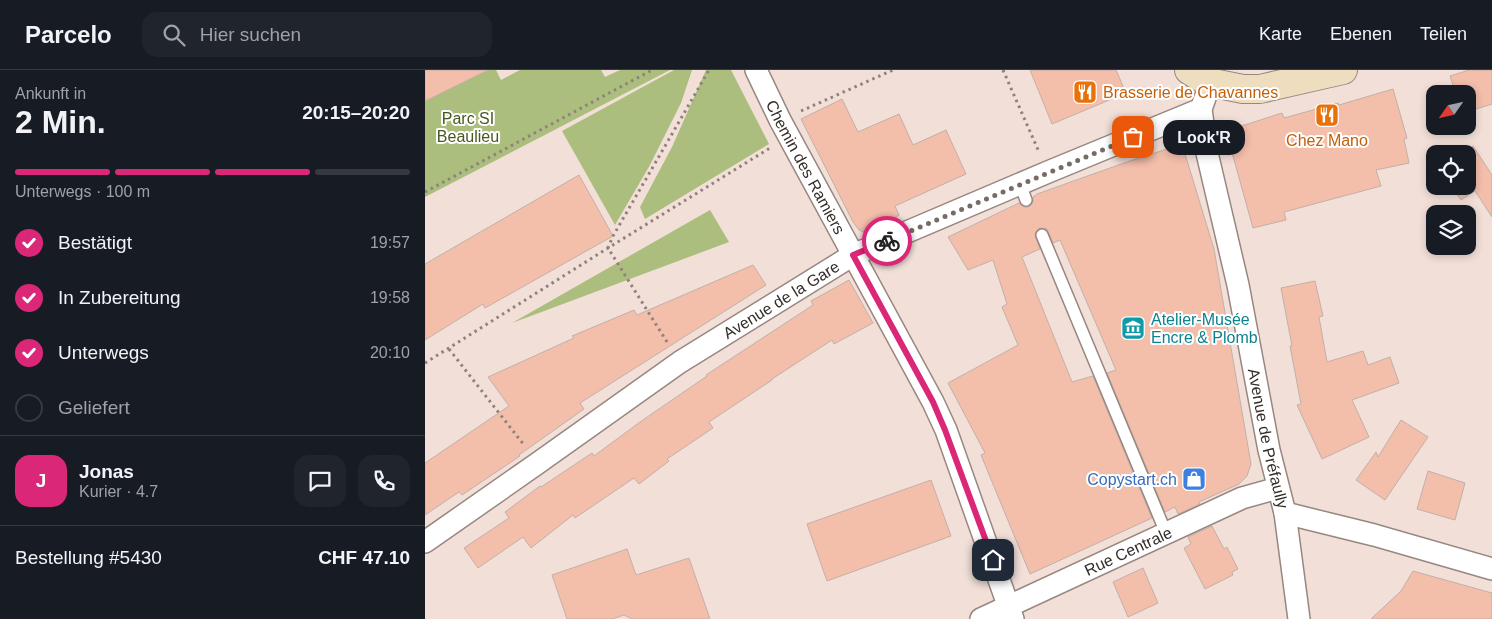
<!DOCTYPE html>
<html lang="de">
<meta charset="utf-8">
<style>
body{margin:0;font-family:Helvetica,sans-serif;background:#20242c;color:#f1f3f6;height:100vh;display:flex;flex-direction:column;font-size:19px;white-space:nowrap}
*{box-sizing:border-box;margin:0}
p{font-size:16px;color:#9ea1a6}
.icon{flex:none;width:28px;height:28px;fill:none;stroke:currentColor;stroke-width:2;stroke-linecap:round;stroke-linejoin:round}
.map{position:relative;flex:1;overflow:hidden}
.drawer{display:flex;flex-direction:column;background:#171b24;width:425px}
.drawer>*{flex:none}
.needle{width:32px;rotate:236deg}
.tools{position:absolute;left:1001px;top:15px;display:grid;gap:10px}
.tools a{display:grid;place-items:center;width:50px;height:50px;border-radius:10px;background:#171b24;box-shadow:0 2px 8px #0003;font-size:25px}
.pin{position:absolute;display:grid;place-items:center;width:42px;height:42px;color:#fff;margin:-21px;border-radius:10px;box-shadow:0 2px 8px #0006}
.courier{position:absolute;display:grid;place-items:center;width:50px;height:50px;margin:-25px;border:4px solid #db2777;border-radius:50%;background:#fff;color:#222;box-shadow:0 1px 6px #0007}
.bubble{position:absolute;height:35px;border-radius:15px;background:#171b24;box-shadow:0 2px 8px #0003;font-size:16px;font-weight:600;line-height:35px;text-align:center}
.headline em{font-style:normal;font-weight:600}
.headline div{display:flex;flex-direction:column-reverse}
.headline{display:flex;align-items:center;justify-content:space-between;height:85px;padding:0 15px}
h1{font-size:32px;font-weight:600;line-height:38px}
.bar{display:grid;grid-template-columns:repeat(4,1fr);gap:8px 5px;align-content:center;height:60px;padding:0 15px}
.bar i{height:6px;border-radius:4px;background:#363941}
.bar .active{background:#db2777}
.bar p{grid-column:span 4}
.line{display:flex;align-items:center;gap:12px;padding:0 15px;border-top:1px solid #363941}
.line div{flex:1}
.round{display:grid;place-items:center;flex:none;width:52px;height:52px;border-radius:15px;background:#20242c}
ol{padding:0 15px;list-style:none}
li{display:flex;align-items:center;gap:15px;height:55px}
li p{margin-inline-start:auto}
li .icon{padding:5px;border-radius:50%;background:#db2777;color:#fff;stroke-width:4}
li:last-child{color:#9ea1a6}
li i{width:28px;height:28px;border:2px solid #363941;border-radius:50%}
header{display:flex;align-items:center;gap:30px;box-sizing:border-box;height:70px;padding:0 25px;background:#171b24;border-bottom:1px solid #363941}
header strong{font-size:24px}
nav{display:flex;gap:28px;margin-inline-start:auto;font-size:18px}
.search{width:350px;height:45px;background:#20242c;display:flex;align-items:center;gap:12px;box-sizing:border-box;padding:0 18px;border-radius:15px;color:#9ea1a6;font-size:19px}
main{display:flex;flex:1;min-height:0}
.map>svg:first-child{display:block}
.green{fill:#abbe7d}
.building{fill:#f3beaa;stroke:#c2b0a9}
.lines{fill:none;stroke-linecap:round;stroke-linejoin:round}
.lane-casing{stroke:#988780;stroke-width:14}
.street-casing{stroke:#988780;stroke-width:24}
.secondary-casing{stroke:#988780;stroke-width:30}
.path{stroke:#8f827d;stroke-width:3;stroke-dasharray:2.5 4;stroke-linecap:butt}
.lane{stroke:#fff;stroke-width:11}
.street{stroke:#fff;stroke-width:21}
.secondary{stroke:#efddbf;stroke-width:28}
.done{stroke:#766b67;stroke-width:5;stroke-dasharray:0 9}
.route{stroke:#db2777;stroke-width:6}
.labels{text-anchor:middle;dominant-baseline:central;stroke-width:4;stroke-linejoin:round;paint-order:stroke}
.food-label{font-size:16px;fill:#c56008;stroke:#fff;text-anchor:start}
.park-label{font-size:16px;fill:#49581c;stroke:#fff}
.street-label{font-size:16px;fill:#342d2a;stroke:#fff}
.culture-label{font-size:16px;fill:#0d838f;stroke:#fff;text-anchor:start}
.shop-label{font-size:16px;fill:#366cbe;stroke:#fff;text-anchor:end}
</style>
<header>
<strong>Parcelo</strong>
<div class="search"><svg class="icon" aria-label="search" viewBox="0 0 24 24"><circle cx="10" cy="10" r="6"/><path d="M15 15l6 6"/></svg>Hier suchen</div>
<nav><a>Karte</a><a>Ebenen</a><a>Teilen</a></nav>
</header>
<main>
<section class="drawer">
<div class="headline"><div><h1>2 Min.</h1><p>Ankunft in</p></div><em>20:15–20:20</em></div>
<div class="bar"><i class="active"></i><i class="active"></i><i class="active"></i><i></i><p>Unterwegs · 100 m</p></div>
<ol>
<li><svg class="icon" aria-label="check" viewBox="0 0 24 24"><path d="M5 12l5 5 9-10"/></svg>Bestätigt<p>19:57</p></li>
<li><svg class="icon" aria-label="check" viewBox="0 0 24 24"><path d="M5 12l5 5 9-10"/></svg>In Zubereitung<p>19:58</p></li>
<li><svg class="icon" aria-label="check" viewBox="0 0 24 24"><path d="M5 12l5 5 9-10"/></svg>Unterwegs<p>20:10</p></li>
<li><i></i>Geliefert</li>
</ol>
<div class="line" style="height:90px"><b class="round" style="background:#db2777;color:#fff">J</b><div><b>Jonas</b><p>Kurier · 4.7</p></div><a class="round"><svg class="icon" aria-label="chat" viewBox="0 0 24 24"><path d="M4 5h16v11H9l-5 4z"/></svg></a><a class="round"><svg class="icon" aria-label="phone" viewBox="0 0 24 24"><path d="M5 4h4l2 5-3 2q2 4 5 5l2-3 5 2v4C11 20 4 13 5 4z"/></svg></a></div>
<div class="line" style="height:65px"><div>Bestellung #5430</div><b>CHF 47.10</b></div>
</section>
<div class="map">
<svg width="1067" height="549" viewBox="0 0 1067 549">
<rect width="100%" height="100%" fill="#f2dfd8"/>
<!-- green -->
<g class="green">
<polygon points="63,0 71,0 76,10 95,0 176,0 180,7 195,0 245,0 0,127 0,31"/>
<polygon points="249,0 267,0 256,33 225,95 190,155 137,61"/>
<polygon points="281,0 306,0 344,74 220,149 215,137 247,77"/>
<polygon points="285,140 304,172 87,253"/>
</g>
<!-- building -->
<g class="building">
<polygon points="0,0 63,0 0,31"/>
<polygon points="605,0 691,0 701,23 627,54"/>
<polygon points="1044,0 1067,0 1067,34 1042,42 1042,24 1031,24 1025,6"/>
<polygon points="968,19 982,68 979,69 984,93 951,100 956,116 859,142 861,150 828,158 801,61 857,43 859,48 913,33 914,35"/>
<polygon points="417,29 433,62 474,44 488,75 521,60 541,104 470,136 474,145 453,161 441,163 434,160 428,152 376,49"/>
<polygon points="757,74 789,179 826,394 822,406 814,414 774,432 775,434 753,444 750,437 740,442 682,303 691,300 635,170 628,173 622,159 617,158 614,158 610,165 615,179 597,187 647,312 668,306 727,448 605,504 556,385 560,383 523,313 593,275 577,237 582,234 568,190 543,200 523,167 594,133 599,137 604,137 608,132 608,127 612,124 699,93"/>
<polygon points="1048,76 1067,105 1067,147 1050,121 1036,130 1026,116 1042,116 1042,84 1037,84"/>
<polygon points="154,105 188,166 60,238 58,234 0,270 0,194"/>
<polygon points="328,195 341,215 155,333 159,339 94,385 95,386 37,425 34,422 0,445 0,393 84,336 63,307 149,268 147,266 209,240 212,245"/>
<polygon points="424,210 448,253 409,274 407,270 347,309 347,310 284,352 288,358 242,389 244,391 214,414 209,408 150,448 148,445 106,478 98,467 53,498 39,478 84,448 80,442 115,416 116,417 167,383 169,386 215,352 282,306 281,305 388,235 386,231"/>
<polygon points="890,211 898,246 894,247 902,292 938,281 943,295 965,287 974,313 927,330 944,367 897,389 872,335 876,334 865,276 867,276 856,218"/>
<polygon points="976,350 1003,367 960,430 931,410 951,382 953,387"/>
<polygon points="1003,401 1040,413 1030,450 992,439"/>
<polygon points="506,410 526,466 402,511 382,454"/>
<polygon points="787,456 799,479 802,477 813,499 807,502 808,505 780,519 759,478 766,474 763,467"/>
<polygon points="202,479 211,505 264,488 285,549 207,549 199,545 187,549 142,549 127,505"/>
<polygon points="718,498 733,533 703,547 688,512"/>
<polygon points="988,501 1067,523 1067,549 946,549 976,521"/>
</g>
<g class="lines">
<!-- lane casing -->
<g class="lane-casing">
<g id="lane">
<polyline points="595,114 601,130"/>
<polyline points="617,165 741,463"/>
</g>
</g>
<!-- street casing -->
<g class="street-casing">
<g id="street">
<path id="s1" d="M 331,0 L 355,50 L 508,332 L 521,360 L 588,549"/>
<path id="s2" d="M 780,28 L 776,39 L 782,83 L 813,215 L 844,380 L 860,443 L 874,549"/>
<polyline points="860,443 949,465 1067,499"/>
<path id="s3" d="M 0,472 L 113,393 L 255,292 L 428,185 L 623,102 L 776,39"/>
<path id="s4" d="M 556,549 L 817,428 L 853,418"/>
</g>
</g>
<!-- secondary casing -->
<g class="secondary-casing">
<polyline id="secondary" points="764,0 775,7 788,13 818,19 835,19 918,0"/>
</g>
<!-- path -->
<g class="path">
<polyline points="578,0 614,82"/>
<polyline points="376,41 468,0"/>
<polyline points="0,122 227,0"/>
<polyline points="242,272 183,178 188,166 284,0"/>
<polyline points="24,279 99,375"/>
<polyline points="0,293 183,178 345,78"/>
</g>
<!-- lane -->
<use href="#lane" class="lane"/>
<!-- street -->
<use href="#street" class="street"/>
<!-- secondary -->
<use href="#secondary" class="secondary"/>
</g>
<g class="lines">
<!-- done -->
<polyline class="done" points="462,171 708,67"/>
<!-- route -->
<polyline class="route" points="462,171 428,185 508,332 520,360 568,490"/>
</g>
<!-- icons -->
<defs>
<g id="restaurant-square" transform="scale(1.25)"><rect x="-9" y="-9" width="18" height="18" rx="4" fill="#e8710a" stroke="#fff"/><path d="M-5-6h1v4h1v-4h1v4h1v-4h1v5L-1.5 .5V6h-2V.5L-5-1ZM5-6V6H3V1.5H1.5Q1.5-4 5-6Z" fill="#fff"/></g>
<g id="museum-square" transform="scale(1.25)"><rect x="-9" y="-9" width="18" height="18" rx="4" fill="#0f9aa8" stroke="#fff"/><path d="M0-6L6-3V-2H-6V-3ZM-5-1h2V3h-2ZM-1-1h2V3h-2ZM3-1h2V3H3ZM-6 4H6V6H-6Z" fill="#fff"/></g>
<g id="shop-square" transform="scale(1.25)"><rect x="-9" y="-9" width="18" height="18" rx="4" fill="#3f7fe0" stroke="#fff"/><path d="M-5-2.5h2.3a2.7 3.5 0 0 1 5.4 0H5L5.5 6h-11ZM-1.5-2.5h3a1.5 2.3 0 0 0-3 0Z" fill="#fff"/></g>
</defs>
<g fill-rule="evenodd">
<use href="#restaurant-square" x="660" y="22"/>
<use href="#restaurant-square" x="902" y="45"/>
<use href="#museum-square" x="708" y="258"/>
<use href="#shop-square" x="769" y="409"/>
</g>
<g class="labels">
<!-- food labels -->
<g class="food-label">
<text x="678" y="22">Brasserie de Chavannes</text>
<text x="902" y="70" text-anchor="middle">Chez Mano</text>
</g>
<!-- park labels -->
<g class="park-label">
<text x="43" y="48">Parc SI<tspan x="43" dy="18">Beaulieu</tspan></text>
</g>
<!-- street labels -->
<g class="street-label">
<text stroke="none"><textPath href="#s1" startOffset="109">Chemin des Ramiers</textPath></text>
<text stroke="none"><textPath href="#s3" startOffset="431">Avenue de la Gare</textPath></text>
<text stroke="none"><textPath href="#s2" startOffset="348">Avenue de Préfaully</textPath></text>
<text stroke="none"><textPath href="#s4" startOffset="162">Rue Centrale</textPath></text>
</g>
<!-- culture labels -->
<g class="culture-label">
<text x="726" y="249">Atelier-Musée<tspan x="726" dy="18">Encre &amp; Plomb</tspan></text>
</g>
<!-- shop labels -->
<g class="shop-label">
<text x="752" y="409">Copystart.ch</text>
</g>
</g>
</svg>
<div class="tools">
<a><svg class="needle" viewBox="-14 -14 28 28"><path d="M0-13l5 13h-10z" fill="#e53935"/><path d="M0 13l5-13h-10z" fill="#9ea1a6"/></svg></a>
<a><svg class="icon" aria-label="locate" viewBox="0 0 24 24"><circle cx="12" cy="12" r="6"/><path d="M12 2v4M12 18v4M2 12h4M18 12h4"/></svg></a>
<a><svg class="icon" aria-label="layers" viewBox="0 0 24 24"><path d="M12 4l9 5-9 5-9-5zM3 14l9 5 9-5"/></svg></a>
</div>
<div class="pin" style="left:708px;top:67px;background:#ea580c"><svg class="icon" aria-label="bag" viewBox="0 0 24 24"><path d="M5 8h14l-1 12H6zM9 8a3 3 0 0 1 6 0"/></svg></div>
<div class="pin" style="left:568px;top:490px;background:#1f2937"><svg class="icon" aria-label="home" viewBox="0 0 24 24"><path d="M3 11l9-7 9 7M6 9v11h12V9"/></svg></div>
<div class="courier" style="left:462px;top:171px"><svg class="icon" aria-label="bike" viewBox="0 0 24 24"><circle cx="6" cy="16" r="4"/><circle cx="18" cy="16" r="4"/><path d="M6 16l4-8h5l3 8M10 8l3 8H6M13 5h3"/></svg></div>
<div class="bubble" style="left:738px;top:50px;width:82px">Look'R</div>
</div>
</main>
